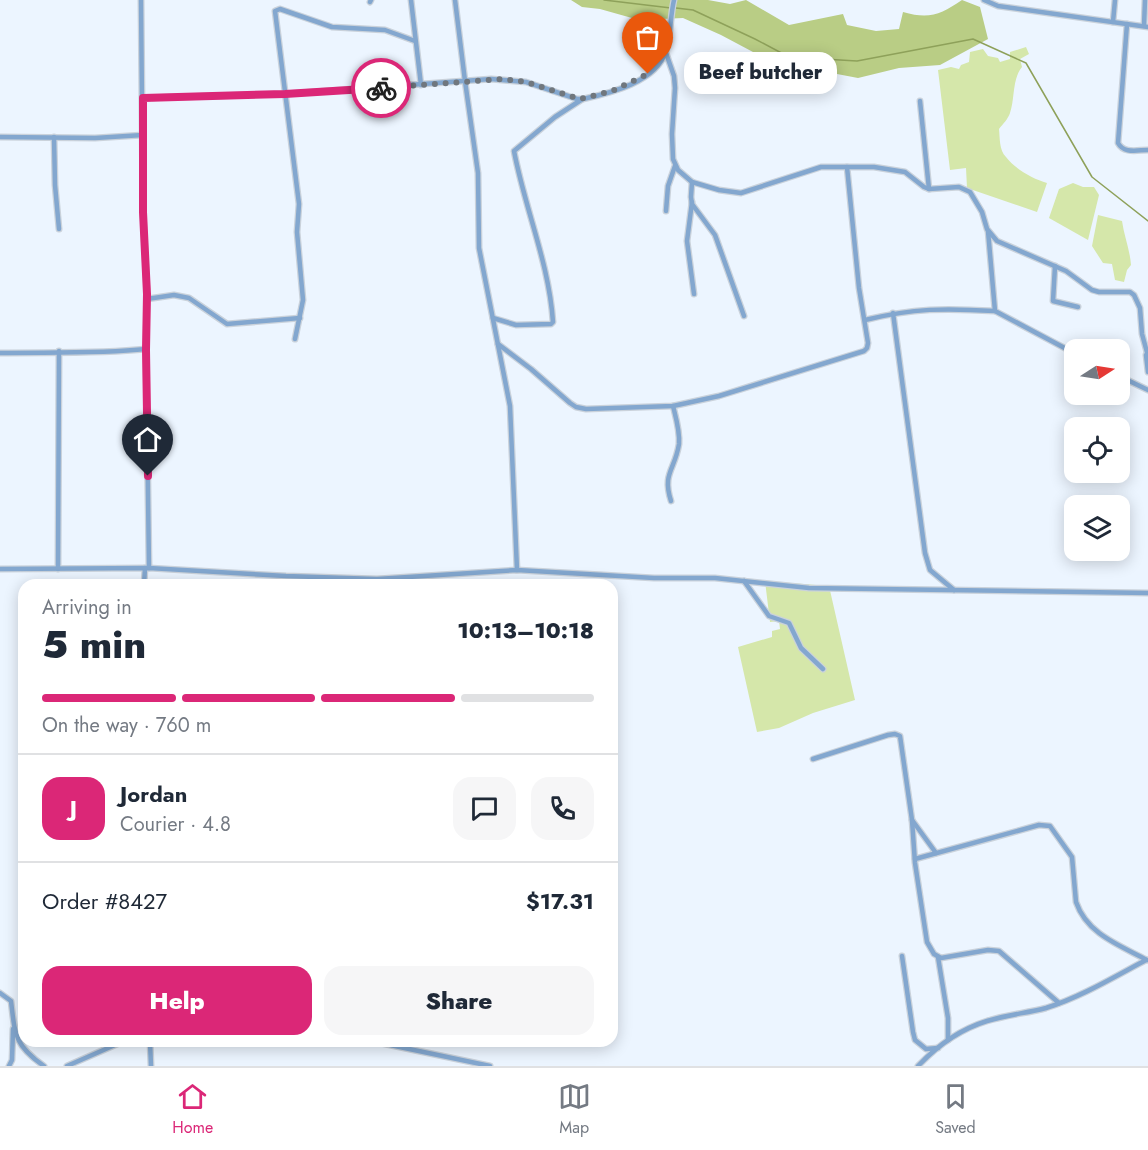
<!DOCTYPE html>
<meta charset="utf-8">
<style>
body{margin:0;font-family:Jost,sans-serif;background:#f6f6f7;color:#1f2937;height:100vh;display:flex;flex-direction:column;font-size:22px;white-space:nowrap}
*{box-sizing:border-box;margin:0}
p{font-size:20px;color:#747a83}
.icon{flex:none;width:33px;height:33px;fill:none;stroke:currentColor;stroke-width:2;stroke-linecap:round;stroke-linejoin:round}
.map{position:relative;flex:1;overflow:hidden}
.details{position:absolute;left:18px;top:579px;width:600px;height:468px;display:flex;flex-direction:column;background:#fff;border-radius:18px;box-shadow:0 3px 15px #0003}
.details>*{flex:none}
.needle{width:39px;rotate:78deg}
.tools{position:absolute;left:1064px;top:339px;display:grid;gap:12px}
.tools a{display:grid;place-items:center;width:66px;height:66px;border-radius:12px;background:#fff;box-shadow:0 3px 15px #0003;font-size:30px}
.pin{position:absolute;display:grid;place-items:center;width:51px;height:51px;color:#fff;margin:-62px -26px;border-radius:50% 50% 50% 0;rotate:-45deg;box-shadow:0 0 6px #0007}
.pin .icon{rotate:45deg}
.courier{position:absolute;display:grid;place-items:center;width:60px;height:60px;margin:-30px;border:4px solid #db2777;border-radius:50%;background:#fff;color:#222;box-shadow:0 2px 8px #0007}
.bubble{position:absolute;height:42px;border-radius:18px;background:#fff;box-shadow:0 3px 15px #0003;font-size:20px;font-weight:800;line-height:42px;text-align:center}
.head em{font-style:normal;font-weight:800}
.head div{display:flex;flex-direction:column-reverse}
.head{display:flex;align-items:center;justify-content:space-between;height:102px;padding:0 24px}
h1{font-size:39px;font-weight:800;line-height:45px}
.bar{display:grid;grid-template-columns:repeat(4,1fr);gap:9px 6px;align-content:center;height:72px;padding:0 24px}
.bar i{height:8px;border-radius:4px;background:#e0e1e3}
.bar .selected{background:#db2777}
.bar p{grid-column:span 4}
.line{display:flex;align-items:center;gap:15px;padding:0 24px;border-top:2px solid #e0e1e3}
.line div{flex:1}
.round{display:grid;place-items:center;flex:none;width:63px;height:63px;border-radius:18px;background:#f6f6f7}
.button{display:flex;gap:12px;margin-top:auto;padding:12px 24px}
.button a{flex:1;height:69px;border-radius:18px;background:#db2777;color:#fff;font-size:24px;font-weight:800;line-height:69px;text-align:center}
.button a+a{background:#f6f6f7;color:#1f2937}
.dock{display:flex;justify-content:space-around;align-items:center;height:84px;border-top:2px solid #e0e1e3;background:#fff;font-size:16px;color:#747a83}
.dock a{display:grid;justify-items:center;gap:3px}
.dock .selected{color:#db2777}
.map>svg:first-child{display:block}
.green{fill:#d5e7aa}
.forest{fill:#b9cd85}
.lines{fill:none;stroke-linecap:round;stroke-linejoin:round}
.stream{stroke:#8ea15a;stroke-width:1.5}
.minor-casing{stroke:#cad2db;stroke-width:7}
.minor{stroke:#83a7cf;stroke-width:4.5}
.done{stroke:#70777e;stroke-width:6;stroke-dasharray:0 10.8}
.route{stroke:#db2777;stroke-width:8}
</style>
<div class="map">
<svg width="1148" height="1066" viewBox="0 0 1148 1066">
<rect width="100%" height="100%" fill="#ecf5ff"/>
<!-- green -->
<g class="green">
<path d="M 1026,47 L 1029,54 L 1020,59 L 1022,67 C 1012,79 1015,99 1010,113 C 1008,119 1003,124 999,129 C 1000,138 999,150 1006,157 C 1015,169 1033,179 1047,183 L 1037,212 L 967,188 L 966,168 L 950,170 L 938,70 L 951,67 L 959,69 L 961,65 L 969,62 L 970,52 L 983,49 L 988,56 L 998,58 L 1000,62 L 1010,59 L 1010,52 Z"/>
<polygon points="1073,183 1083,187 1094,187 1099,195 1088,240 1049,218 1059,189"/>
<path d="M 1098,215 L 1122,221 C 1124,236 1130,250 1131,265 L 1127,270 L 1124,282 L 1115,280 L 1112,264 L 1103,263 L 1092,246 Z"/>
<polygon points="765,581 829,586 855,700 813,713 779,728 757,732 738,647 772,637 772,631 780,629 779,621 770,622"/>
</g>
<!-- forest -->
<path class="forest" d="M 571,0 L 708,0 L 730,4 L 746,0 L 789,25 L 843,14 L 847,25 L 876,31 L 899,29 L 903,12 C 930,20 941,14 962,0 L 980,7 L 988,39 L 940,65 L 899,68 L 858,78 L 837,74 L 825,53 L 786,64 L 753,52 L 721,35 L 683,18 L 639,20 L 600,9 L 582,7 Z"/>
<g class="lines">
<!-- stream -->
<g class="stream">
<polyline points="604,0 671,8"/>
<polyline points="676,8 693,10 755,39 789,57 857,61 973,39 1026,63 1092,177 1148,221"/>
</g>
<!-- minor casing -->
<g class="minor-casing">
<g id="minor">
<polyline points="141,0 143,212 147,294 146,349 149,568"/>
<polyline points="411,0 421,85"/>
<polyline points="455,0 465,81 478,173 479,248 510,406 517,570"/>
<polyline points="984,0 998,6 1148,27"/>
<polyline points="370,2 371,0"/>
<polyline points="1113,22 1115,0"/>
<path d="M 1127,24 L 1118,143 C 1124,154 1137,150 1148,150"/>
<polyline points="1144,26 1145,0"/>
<polyline points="666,53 674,76 675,88 672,134 673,159 678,170 692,182 719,190 741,193 821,167 874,167 905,172 924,187 929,189 959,187 970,192 982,212 987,229 997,241 1066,271 1092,290 1099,292 1130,292 1134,295 1140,308 1142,334 1148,356"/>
<path d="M 143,98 L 285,94 L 491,79 L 526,82 L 577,99 L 583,99 C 611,93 656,82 666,51 C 671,35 670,17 674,0"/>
<polyline points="920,101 929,189"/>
<polyline points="0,137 95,138 143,135"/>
<polyline points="54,137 55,185 59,229"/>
<polyline points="692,182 691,197 692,204 715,235 744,316"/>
<polyline points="692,202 687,241 694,294"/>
<polyline points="666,211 668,186 675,166"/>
<polyline points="988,231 995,311 1074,353"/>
<polyline points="1055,266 1053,301 1078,307"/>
<polyline points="147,299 174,295 189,298 227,324 300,318"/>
<polyline points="893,313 925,553 930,570 954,590"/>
<path d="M 493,318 L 516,325 L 551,324 L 553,322 C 549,263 525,209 514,151 L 555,117 L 581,100"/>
<path d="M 865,320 C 914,308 945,308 995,311"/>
<polyline points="295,339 303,300 297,232 299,204 275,11 280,9 332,27 385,30 415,41"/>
<polyline points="498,344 531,369 570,403 576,407 586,409 673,406 719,396 864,351 867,348 868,343 859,288 847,167"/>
<path d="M 0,353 C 49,352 97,354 146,349"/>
<polyline points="1146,355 1148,372"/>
<polyline points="1119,376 1148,390"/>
<path d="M 671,501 C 662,473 675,470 679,444 C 680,431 676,418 673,406"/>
<polyline points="0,569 149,568 286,576 377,579 517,570 654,578 715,578 809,588 1148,593"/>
<polyline points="58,569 59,351"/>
<polyline points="744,581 769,616 789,623 801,648 823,669"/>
<polyline points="144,585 145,568"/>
<polyline points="813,759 888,735 895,734 900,736 912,820 915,863 927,942 934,954 941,958 988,950 999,951 1059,1003"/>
<polyline points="912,820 936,853"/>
<path d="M 915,859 L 1039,825 L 1050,826 L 1072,857 L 1076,902 C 1087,934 1119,945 1147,960"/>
<polyline points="902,956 913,1032 915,1040 926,1049 938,1048"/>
<polyline points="938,957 948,1018 948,1040"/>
<path d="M 0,993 L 11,1001 C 15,1034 14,1045 44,1066"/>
<polyline points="150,1041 151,1066"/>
<polyline points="371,1041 490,1066"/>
<polyline points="9,1066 12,1060 13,1029"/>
<polyline points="67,1066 124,1041"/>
<path d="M 918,1066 C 937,1046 961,1029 987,1021 C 1006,1015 1027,1013 1046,1008 C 1081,997 1114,977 1146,960"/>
</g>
</g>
<!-- minor -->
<use href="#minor" class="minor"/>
</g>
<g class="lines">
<!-- done -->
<polyline class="done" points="381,88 503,79 526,82 580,99 612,91 648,74"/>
<!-- route -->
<polyline class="route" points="148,476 146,350 147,294 143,212 143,98 285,94 381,88"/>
</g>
</svg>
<div class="tools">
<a><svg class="needle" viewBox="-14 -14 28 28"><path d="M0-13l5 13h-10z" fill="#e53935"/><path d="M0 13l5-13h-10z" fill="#747a83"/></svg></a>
<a><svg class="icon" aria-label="locate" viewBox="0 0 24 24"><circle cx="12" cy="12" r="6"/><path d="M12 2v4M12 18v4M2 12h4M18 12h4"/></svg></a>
<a><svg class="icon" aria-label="layers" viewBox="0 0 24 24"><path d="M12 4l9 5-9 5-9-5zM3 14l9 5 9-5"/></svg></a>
</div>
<div class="pin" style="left:648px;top:74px;background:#ea580c"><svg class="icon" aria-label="bag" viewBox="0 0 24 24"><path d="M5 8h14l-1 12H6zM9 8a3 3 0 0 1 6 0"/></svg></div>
<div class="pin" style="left:148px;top:476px;background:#1f2937"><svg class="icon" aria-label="home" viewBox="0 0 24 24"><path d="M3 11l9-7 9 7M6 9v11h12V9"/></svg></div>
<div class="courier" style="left:381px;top:88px"><svg class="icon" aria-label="bike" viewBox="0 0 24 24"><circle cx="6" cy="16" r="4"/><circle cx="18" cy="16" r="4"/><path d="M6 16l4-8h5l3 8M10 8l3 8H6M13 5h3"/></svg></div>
<div class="bubble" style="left:684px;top:52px;width:153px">Beef butcher</div>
<section class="details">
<div class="head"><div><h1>5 min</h1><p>Arriving in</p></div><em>10:13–10:18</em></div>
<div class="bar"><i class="selected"></i><i class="selected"></i><i class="selected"></i><i></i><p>On the way · 760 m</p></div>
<div class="line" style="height:108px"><b class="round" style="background:#db2777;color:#fff">J</b><div><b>Jordan</b><p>Courier · 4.8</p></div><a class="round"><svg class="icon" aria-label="chat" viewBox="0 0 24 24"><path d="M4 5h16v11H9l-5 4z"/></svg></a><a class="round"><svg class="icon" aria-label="phone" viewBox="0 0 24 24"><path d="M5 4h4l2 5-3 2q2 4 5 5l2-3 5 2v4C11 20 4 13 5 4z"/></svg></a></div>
<div class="line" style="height:78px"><div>Order #8427</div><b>$17.31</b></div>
<div class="button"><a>Help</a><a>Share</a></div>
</section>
</div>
<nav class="dock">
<a class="selected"><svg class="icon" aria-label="home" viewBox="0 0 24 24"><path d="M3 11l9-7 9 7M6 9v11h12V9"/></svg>Home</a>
<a><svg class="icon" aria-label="map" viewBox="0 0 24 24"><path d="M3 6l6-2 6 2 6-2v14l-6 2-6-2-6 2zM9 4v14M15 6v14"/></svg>Map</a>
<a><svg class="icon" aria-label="saved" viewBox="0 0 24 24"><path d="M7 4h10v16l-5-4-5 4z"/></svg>Saved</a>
</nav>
